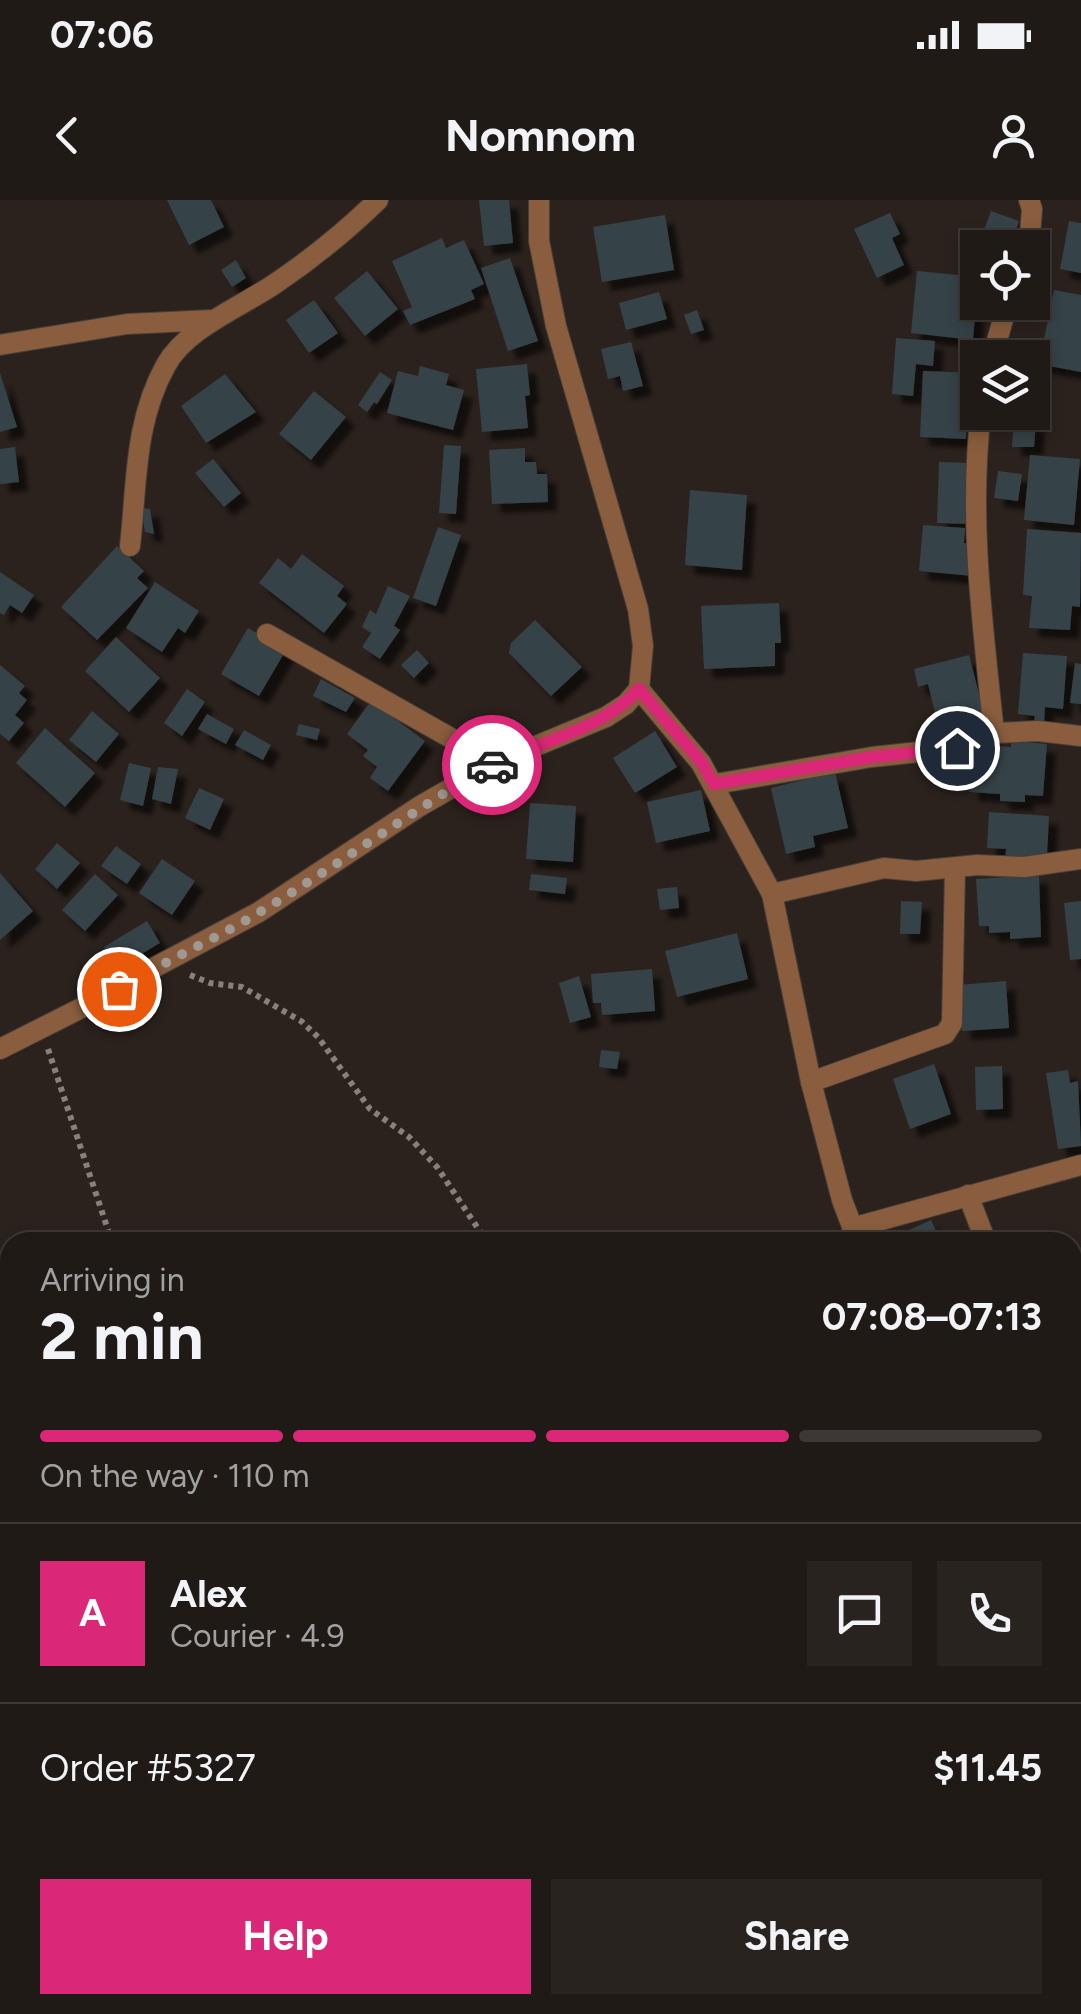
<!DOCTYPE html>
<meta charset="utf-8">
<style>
body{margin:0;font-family:Figtree,sans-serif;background:#28231f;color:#f1f3f6;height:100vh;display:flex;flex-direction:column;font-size:38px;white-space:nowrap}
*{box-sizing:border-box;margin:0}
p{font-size:32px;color:#a2a1a1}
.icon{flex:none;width:55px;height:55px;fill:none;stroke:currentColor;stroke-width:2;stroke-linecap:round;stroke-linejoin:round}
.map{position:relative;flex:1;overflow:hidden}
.panel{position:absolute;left:0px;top:1032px;width:1082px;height:782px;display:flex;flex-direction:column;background:#201a16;border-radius:30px 30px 0 0;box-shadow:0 5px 15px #0003,0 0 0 2px #3d3835}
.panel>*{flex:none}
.fabs{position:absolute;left:960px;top:30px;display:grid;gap:20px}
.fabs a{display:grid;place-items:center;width:90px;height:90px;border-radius:0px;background:#201a16;box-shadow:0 5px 15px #0003,0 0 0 2px #3d3835;font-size:50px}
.pin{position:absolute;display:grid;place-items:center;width:85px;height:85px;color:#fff;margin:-42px;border:5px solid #fff;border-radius:50%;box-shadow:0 2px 10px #0007}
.courier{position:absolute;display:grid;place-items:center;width:100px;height:100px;margin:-50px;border:8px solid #db2777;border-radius:50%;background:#fff;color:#222;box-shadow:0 2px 12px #0007}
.head em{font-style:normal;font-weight:700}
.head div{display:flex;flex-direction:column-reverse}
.head{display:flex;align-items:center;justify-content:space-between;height:170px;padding:0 40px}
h1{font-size:65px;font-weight:700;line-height:75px}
.bar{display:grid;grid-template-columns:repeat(4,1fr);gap:15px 10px;align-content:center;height:120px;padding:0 40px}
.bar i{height:12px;border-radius:8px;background:#3d3835}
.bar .selected{background:#db2777}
.bar p{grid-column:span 4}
.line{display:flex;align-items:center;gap:25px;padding:0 40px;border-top:2px solid #3d3835}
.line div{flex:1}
.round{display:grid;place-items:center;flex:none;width:105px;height:105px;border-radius:0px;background:#28231f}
.button{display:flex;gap:20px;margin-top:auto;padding:20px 40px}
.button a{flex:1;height:115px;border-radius:0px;background:#db2777;color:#fff;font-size:40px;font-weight:700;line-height:115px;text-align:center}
.button a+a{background:#28231f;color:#f1f3f6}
.status{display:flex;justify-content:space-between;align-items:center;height:70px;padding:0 50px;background:#201a16;direction:ltr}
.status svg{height:28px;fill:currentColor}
header{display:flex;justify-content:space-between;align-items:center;height:130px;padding:0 40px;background:#201a16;font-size:45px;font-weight:700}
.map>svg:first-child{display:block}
.building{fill:#364246;filter:url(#shadow)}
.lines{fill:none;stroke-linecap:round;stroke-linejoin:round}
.street-casing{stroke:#473f3a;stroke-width:22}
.path{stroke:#87807b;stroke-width:6;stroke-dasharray:5 5;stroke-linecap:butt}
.street{stroke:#895d3d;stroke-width:20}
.done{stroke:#9f9893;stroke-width:10;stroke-dasharray:0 18}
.route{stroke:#db2777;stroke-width:12}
</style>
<div class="status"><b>07:06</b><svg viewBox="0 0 49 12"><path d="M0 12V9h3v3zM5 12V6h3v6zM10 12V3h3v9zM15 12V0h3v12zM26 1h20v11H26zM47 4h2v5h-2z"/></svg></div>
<header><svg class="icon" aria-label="back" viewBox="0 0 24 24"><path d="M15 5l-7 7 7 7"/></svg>Nomnom<svg class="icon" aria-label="person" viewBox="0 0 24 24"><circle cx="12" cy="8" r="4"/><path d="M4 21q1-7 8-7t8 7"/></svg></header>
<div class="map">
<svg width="1081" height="1814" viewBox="0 0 1081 1814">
<defs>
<filter id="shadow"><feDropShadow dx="9" dy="9" stdDeviation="2.5" flood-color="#0009"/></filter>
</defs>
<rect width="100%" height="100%" fill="#2b221d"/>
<!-- building -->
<g class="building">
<polygon points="167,0 211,0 224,27 189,45"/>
<polygon points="479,0 509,0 513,43 484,46"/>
<polygon points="991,11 1019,21 1010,48 978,47"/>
<polygon points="890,13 900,34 892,38 904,65 877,78 854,29"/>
<polygon points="665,15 674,70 602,82 593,27"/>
<polygon points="1069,21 1081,23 1081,73 1060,69"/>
<polygon points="442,38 446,48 464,40 484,84 471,90 475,99 410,125 403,111 412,107 392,61"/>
<polygon points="510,58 538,141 508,151 481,68"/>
<polygon points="236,60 246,78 232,87 221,70"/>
<polygon points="367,71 398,109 365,136 334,98"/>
<polygon points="917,71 978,77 973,140 911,133"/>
<polygon points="1054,90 1081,95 1081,172 1039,164"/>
<polygon points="659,92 667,119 626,130 619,103"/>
<polygon points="314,100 338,133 309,153 286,120"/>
<polygon points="697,110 704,130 691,134 684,115"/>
<polygon points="896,138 935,141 933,166 916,164 913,196 892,194"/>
<polygon points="631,142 643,186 623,191 620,176 608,179 601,149"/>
<polygon points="527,164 530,195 525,196 528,228 482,232 476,169"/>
<polygon points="420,166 449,174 446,185 464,190 453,230 387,213 398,171 418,176"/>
<polygon points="923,171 978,173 978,201 968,201 966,239 920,237"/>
<polygon points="380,172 392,180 377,204 374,202 367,212 358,205"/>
<polygon points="0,173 17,227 0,232"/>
<polygon points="225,174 256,212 206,243 181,206"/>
<polygon points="314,191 346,217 311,260 279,234"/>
<polygon points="1014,220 1036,222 1034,247 1012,247"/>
<polygon points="444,245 461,246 456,314 439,313"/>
<polygon points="15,247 19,282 0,284 0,249"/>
<polygon points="525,248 525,262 536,262 537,274 547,274 548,302 492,304 489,250"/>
<polygon points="1030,255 1080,259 1074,325 1024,320"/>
<polygon points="213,259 241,293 224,307 195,273"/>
<polygon points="939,262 972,263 970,324 937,323"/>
<polygon points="998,271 1022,274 1018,301 994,298"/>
<polygon points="690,290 747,295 742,370 685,365"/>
<polygon points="141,308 150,309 154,334 145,332"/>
<polygon points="923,325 965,328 964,343 976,344 973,376 919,371"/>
<polygon points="438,327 461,335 436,406 413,398"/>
<polygon points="1027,329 1081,333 1080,407 1072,406 1070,430 1029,428 1032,396 1023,395"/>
<polygon points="117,346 144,371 137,378 148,388 97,440 61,407"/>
<polygon points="302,354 344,386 337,396 347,404 324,433 259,383 278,358 291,369"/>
<polygon points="0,372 34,395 22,413 10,405 4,415 0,413"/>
<polygon points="155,382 199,411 185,433 178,428 162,452 126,428"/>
<polygon points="388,386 410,396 394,426 400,430 380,459 362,447 371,433 362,427 370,410 376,414"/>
<polygon points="779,403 781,443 775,443 775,466 704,469 701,406"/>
<polygon points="535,420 582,467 551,496 509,453 511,443"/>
<polygon points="248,428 286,450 259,496 221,474"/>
<polygon points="116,437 160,478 129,512 85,471"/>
<polygon points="417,450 429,463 414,478 401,465"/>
<polygon points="1023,453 1067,456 1063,509 1045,507 1044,523 1034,522 1035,516 1018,514"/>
<polygon points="969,455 984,513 971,516 973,524 940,533 928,484 918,487 914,469"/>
<polygon points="1075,463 1081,464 1081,504 1070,503"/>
<polygon points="0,465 25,486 19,493 27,500 15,515 24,523 9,541 0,534"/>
<polygon points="321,479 355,498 346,512 313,496"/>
<polygon points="187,489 205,502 182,536 164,523"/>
<polygon points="371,501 425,541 388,591 370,578 377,567 363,556 368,550 347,534"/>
<polygon points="92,511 119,534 96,562 69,540"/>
<polygon points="207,514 234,529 226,544 198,529"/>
<polygon points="299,524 320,529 317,540 296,535"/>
<polygon points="45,528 95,573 65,607 16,563"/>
<polygon points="244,530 271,545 263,560 235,545"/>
<polygon points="655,531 677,567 635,593 613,558"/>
<polygon points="1011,541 1047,544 1043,596 1025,595 1025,602 1000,601 1000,594 969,592 972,560 982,561 983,545 1011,547"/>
<polygon points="129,563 151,568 143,606 120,600"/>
<polygon points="158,567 178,569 171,604 152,599"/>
<polygon points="835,572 848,628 813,636 815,647 786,654 771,588"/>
<polygon points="199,588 224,599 210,630 185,618"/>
<polygon points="701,590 710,631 656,643 647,602"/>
<polygon points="530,603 576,606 573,662 526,659"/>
<polygon points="989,612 1049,616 1047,656 1005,661 1006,649 987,648"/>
<polygon points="57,643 80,663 57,689 35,669"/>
<polygon points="116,646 141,664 127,684 101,666"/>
<polygon points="162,659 195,681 172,715 139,693"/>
<polygon points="0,673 33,711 0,740"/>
<polygon points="95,674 118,695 85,731 62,710"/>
<polygon points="531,674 567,678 565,694 529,690"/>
<polygon points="1039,675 1041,737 1010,739 1010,732 989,733 989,726 979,726 976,679"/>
<polygon points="677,687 679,708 660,710 657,689"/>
<polygon points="901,701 922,702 920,734 900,734"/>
<polygon points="1081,701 1081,759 1070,760 1064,703"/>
<polygon points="147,721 160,743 116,769 104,747"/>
<polygon points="737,733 748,779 677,797 665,751"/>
<polygon points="652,769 655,811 602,815 601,803 593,803 591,774"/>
<polygon points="579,776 591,817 570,823 559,783"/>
<polygon points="1006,781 1009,828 962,831 958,785"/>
<polygon points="601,850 620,852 617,869 599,867"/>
<polygon points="934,864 951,914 910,929 893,879"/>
<polygon points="1002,866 1003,909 976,910 975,867"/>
<polygon points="1068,870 1070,883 1078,881 1081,946 1058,949 1046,873"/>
<polygon points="931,1020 941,1042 883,1042"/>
<polygon points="1081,1116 1081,1171 1072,1175 1072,1120"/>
<polygon points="1072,1221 1081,1221 1081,1274 1072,1273"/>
</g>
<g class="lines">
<!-- street casing -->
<g class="street-casing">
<g id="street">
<polyline points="1029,0 1032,9 1029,48"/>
<polyline points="0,145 127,124 212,120"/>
<polyline points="992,158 1008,102"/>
<path d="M 981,212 C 968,319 983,427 994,533"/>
<path d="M 130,346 C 137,284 134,222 166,165 C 186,128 243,106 276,83 C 313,58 346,31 378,0"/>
<polyline points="267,434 495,563"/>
<polyline points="639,489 701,563 772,694 811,882 842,1000 858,1042"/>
<polyline points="715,584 872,557 957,548 994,533 1038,531 1081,536"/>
<polyline points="772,694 884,668 916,671 977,665 1024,667 1081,659"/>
<polyline points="0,849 119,789 157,766 259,712 420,606 495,563 606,517 626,504 639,489 643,446 638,409 556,126 539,41 539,0"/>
<polyline points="811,882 945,834 952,823 955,668"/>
<polyline points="968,995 986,1042"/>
<polyline points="852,1028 1081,965"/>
<polyline points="1072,1200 1081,1201"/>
<polyline points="1072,1383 1081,1387"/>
<polyline points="822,1814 825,1805"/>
</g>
</g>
<!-- path -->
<g class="path">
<polyline points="190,775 210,783 242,787 301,821 318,837 370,909 409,937 437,967 487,1042"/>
<polyline points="48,849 112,1042"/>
<polyline points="0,1232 10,1232"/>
<polyline points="0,1339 10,1340"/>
<polyline points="0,1437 10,1433"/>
</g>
<!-- street -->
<use href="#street" class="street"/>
</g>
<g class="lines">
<!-- done -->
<path class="done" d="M 119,789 C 165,761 214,740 260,712 C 339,665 412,610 492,565"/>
<!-- route -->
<path class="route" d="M 492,565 C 541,541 602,530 639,489 L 702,563 L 714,584 L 872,557 L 957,548"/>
</g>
</svg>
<div class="fabs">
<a><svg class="icon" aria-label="locate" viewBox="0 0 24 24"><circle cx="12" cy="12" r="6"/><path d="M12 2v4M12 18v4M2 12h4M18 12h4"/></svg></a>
<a><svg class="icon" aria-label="layers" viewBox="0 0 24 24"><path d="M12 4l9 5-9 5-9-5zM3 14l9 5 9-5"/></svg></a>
</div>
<div class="pin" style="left:119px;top:789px;background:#ea580c"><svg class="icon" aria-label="bag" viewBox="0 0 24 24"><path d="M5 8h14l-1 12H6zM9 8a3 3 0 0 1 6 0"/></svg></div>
<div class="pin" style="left:957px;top:548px;background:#1f2937"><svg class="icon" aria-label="home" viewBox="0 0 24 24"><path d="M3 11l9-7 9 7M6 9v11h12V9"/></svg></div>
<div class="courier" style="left:492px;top:565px"><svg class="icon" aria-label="car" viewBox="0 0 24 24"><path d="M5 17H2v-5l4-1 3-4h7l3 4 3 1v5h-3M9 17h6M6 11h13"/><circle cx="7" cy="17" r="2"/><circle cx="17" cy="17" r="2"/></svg></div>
<section class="panel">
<div class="head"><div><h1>2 min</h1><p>Arriving in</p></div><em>07:08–07:13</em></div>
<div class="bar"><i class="selected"></i><i class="selected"></i><i class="selected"></i><i></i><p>On the way · 110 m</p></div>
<div class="line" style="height:180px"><b class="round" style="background:#db2777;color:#fff">A</b><div><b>Alex</b><p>Courier · 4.9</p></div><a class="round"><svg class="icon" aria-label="chat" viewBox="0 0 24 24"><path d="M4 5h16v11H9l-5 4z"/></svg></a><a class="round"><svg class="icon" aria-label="phone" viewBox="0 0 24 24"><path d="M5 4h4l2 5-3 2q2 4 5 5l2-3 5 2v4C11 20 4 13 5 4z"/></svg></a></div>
<div class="line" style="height:130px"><div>Order #5327</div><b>$11.45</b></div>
<div class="button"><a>Help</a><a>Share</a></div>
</section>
</div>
